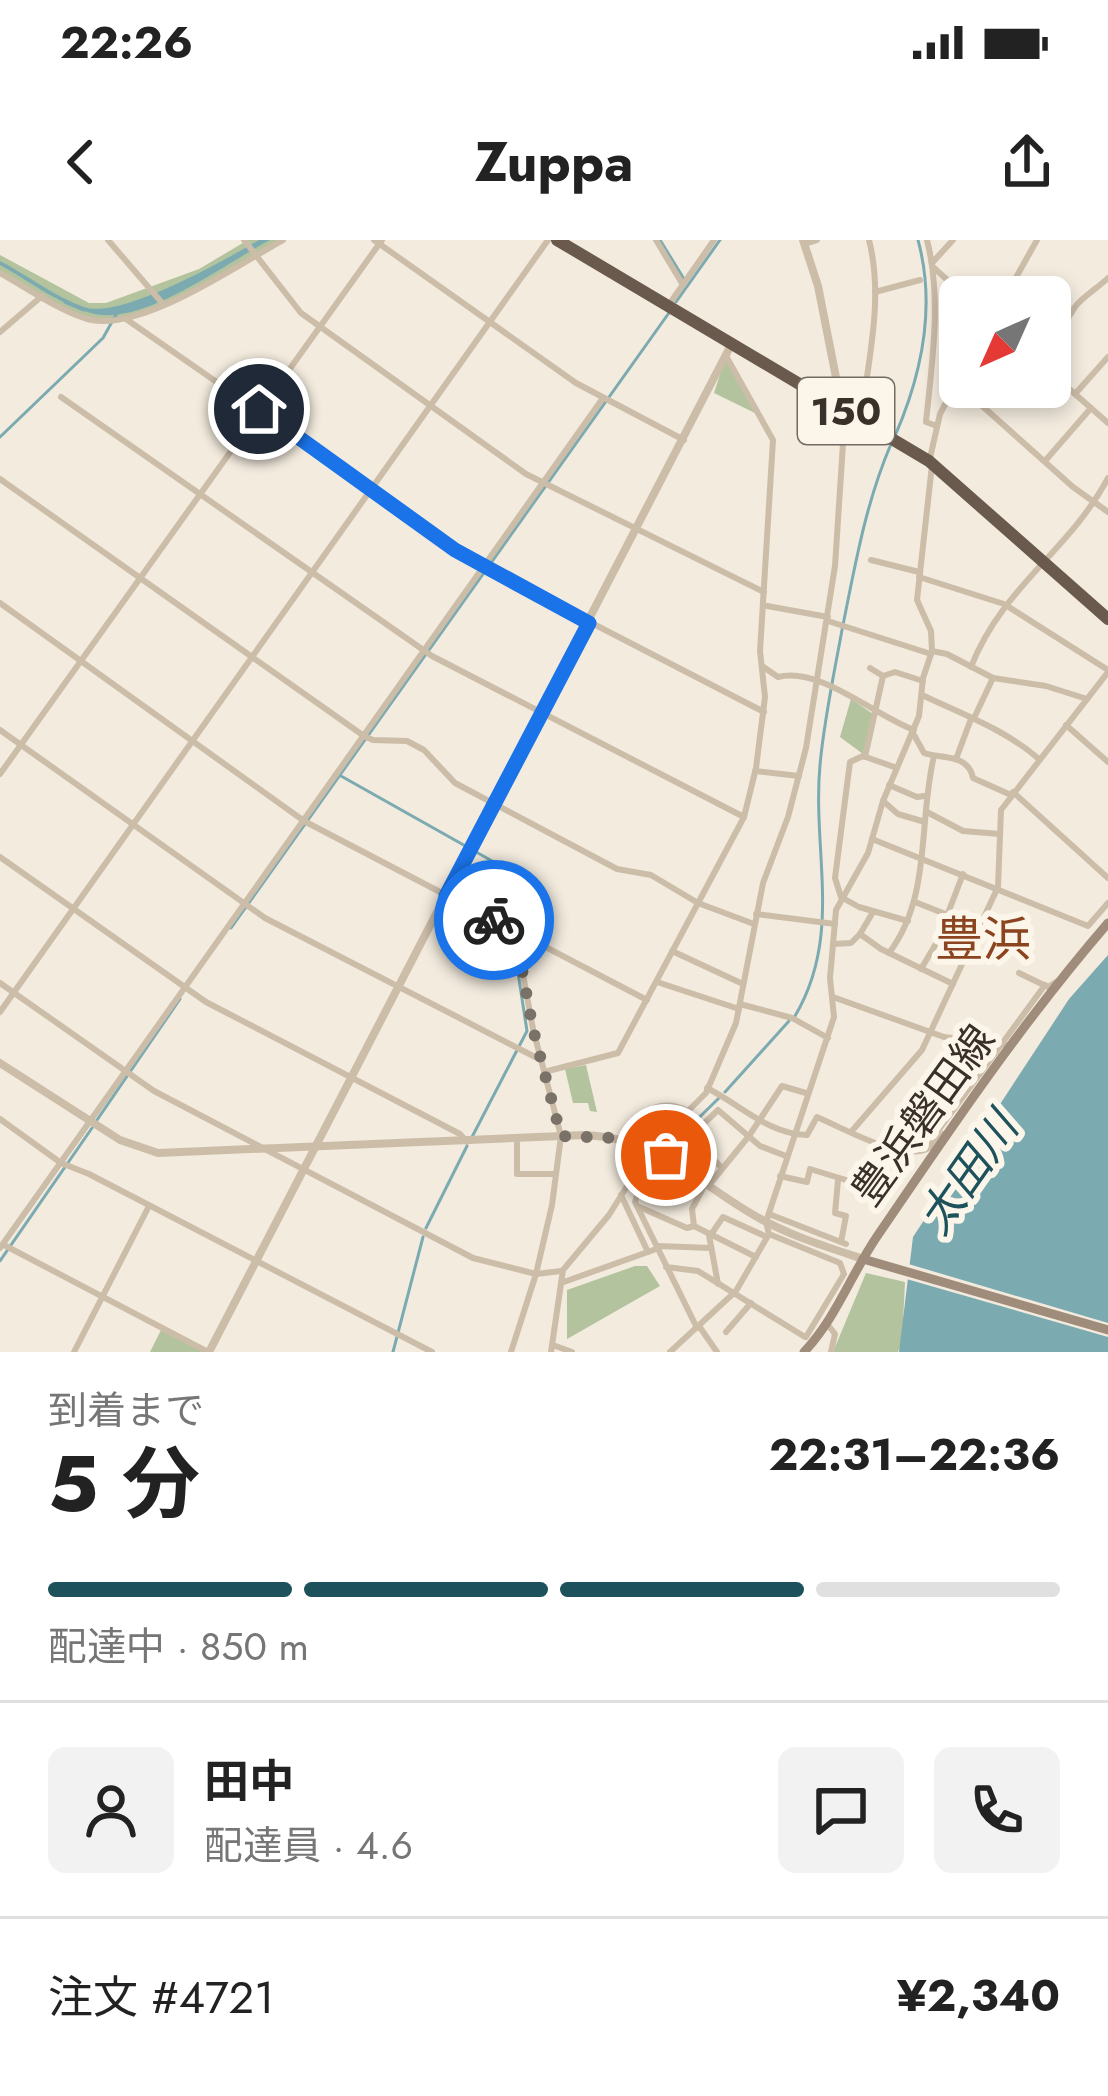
<!DOCTYPE html>
<html lang="ja">
<meta charset="utf-8">
<style>
body{margin:0;font-family:Jost,"Noto Sans JP",sans-serif;background:#f2f2f2;color:#222;height:100vh;display:flex;flex-direction:column;font-size:45px;white-space:nowrap}
*{box-sizing:border-box;margin:0}
p{font-size:39px;color:#767676}
.icon{flex:none;width:66px;height:66px;fill:none;stroke:currentColor;stroke-width:2;stroke-linecap:round;stroke-linejoin:round}
.map{position:relative;height:1112px;overflow:hidden}
.side{display:flex;flex-direction:column;background:#fff;flex:1}
.side>*{flex:none}
.needle{width:78px;rotate:225deg}
.buttons{position:absolute;left:939px;top:36px;display:grid;gap:24px}
.buttons a{display:grid;place-items:center;width:132px;height:132px;border-radius:18px;background:#fff;box-shadow:0 6px 18px #0003;font-size:60px}
.pin{position:absolute;display:grid;place-items:center;width:102px;height:102px;color:#fff;margin:-51px;border:6px solid #fff;border-radius:50%;box-shadow:0 3px 12px #0007}
.courier{position:absolute;display:grid;place-items:center;width:120px;height:120px;margin:-60px;border:9px solid #1a73e8;border-radius:50%;background:#fff;color:#222;box-shadow:0 3px 15px #0007}
.overview em{font-style:normal;font-weight:700}
.overview div{display:flex;flex-direction:column-reverse}
.overview{display:flex;align-items:center;justify-content:space-between;height:204px;padding:0 48px}
h1{font-size:78px;font-weight:700;line-height:90px}
.bar{display:grid;grid-template-columns:repeat(4,1fr);gap:18px 12px;align-content:center;height:144px;padding:0 48px}
.bar i{height:15px;border-radius:9px;background:#e0e0e0}
.bar .on{background:#1d515c}
.bar p{grid-column:span 4}
.line{display:flex;align-items:center;gap:30px;padding:0 48px;border-top:3px solid #e0e0e0}
.line div{flex:1}
.round{display:grid;place-items:center;flex:none;width:126px;height:126px;border-radius:18px;background:#f2f2f2}
.status{display:flex;justify-content:space-between;align-items:center;height:84px;padding:0 60px;background:#fff;direction:ltr}
.status svg{height:33px;fill:currentColor}
header{display:flex;justify-content:space-between;align-items:center;height:156px;padding:0 48px;background:#fff;font-size:54px;font-weight:700}
.map>svg:first-child{display:block}
.green{fill:#b2c39d}
.water{fill:#7caab1}
.pier{fill:#f3ebde}
.lines{fill:none;stroke-linecap:round;stroke-linejoin:round}
.stream{stroke:#7caab1;stroke-width:3}
.minor{stroke:#ccbda9;stroke-width:6}
.tertiary{stroke:#ccbda9;stroke-width:8}
.secondary{stroke:#a08c7a;stroke-width:9}
.trunk{stroke:#6a5a4d;stroke-width:12}
.done{stroke:#7a7168;stroke-width:12;stroke-dasharray:0 21.6}
.route{stroke:#1a73e8;stroke-width:15}
.labels{text-anchor:middle;dominant-baseline:central;stroke-width:12;stroke-linejoin:round;paint-order:stroke}
.shield{fill:#fbf5ea;stroke:#736b63;stroke-width:3}
.shield-label{font-size:39px;font-weight:bold;fill:#393029}
.street-label{font-size:42px;fill:#393029;stroke:#fbf5ea}
.water-label{font-size:45px;font-style:italic;fill:#1d515c;stroke:#fbf5ea}
.quarter-label{font-size:48px;fill:#8b441f;stroke:#fbf5ea}
</style>
<div class="status"><b>22:26</b><svg viewBox="0 0 49 12"><path d="M0 12V9h3v3zM5 12V6h3v6zM10 12V3h3v9zM15 12V0h3v12zM26 1h20v11H26zM47 4h2v5h-2z"/></svg></div>
<header><svg class="icon" aria-label="back" viewBox="0 0 24 24"><path d="M15 5l-7 7 7 7"/></svg>Zuppa<svg class="icon" aria-label="share" viewBox="0 0 24 24"><path d="M12 15V3M7 8l5-5 5 5M5 13v7h14v-7"/></svg></header>
<div class="map">
<svg width="1108" height="1112" viewBox="0 0 1108 1112">
<rect width="100%" height="100%" fill="#f3ebde"/>
<!-- green -->
<g class="green">
<path d="M 248,0 L 283,0 C 241,26 142,87 92,80 C 74,77 20,41 0,31 L 0,15 L 89,63 L 106,63 L 199,29 Z"/>
<polygon points="726,116 761,176 714,153"/>
<polygon points="851,459 873,474 863,514 840,497"/>
<polygon points="586,825 597,872 590,871 588,863 573,863 565,829"/>
<polygon points="635,1026 647,1026 660,1046 567,1099 567,1050"/>
<polygon points="866,1033 905,1042 902,1102 898,1112 833,1112"/>
<polygon points="161,1090 203,1112 150,1112"/>
</g>
<!-- water -->
<g class="water">
<path d="M 259,0 L 270,0 C 227,22 142,88 91,73 C 59,64 29,41 0,25 L 0,21 C 27,35 55,57 84,67 C 120,80 225,20 259,0 Z"/>
<polygon points="1108,715 1108,1112 899,1112 913,997 1069,759"/>
</g>
<!-- pier -->
<polygon class="pier" points="905,1023 1108,1083 1108,1097 903,1038"/>
<g class="lines">
<!-- stream -->
<g class="stream">
<polyline points="660,0 684,39"/>
<polyline points="65,62 84,70"/>
<polyline points="676,62 720,0"/>
<path d="M 895,196 C 922,134 936,66 918,0"/>
<polyline points="0,197 103,98 118,71"/>
<polyline points="341,536 501,626 510,684"/>
<polyline points="231,688 671,70"/>
<path d="M 795,776 C 843,695 812,612 820,525 C 824,480 834,434 842,390 C 855,326 865,265 891,204"/>
<polyline points="725,852 789,781"/>
<polyline points="97,880 180,759"/>
<polyline points="472,897 527,791 512,694"/>
<polyline points="668,908 719,858"/>
<polyline points="426,988 467,906"/>
<polyline points="0,1021 92,888"/>
<polyline points="393,1112 423,997"/>
</g>
<!-- minor -->
<g class="minor">
<polyline points="108,0 163,64"/>
<polyline points="244,0 301,73 526,234 764,352"/>
<polyline points="374,0 576,143 684,200"/>
<polyline points="656,0 683,45"/>
<path d="M 927,0 C 942,59 932,122 926,182 L 937,186"/>
<polyline points="805,4 817,0"/>
<polyline points="932,23 953,0"/>
<polyline points="933,27 966,57"/>
<path d="M 0,33 C 27,48 55,68 84,78 C 135,97 239,24 283,0"/>
<polyline points="875,52 920,40"/>
<polyline points="1005,57 1037,0"/>
<polyline points="668,66 714,0"/>
<polyline points="126,79 483,327 764,472"/>
<polyline points="0,92 42,56"/>
<path d="M 1050,103 C 1061,91 1067,79 1075,67 C 1081,58 1099,47 1108,38"/>
<polyline points="1050,132 1108,183"/>
<polyline points="961,147 1073,247 1108,272"/>
<polyline points="1075,154 1108,117"/>
<polyline points="61,157 432,416 744,577"/>
<path d="M 861,179 C 868,121 884,58 869,0"/>
<polyline points="930,218 940,174 960,136"/>
<polyline points="1045,221 1091,168"/>
<polyline points="0,239 364,496 373,500 407,501 424,510 455,543 617,629 651,635 698,663 754,684"/>
<polyline points="871,320 919,332"/>
<polyline points="919,337 1004,364 1108,430"/>
<polyline points="0,363 304,581 647,760"/>
<polyline points="767,366 828,377"/>
<polyline points="828,381 931,414"/>
<polyline points="932,411 947,414 993,438 1046,446 1087,459"/>
<path d="M 762,426 L 778,437 C 819,426 874,475 914,490"/>
<path d="M 971,427 C 1002,347 1070,310 1108,238"/>
<polyline points="870,428 883,436"/>
<path d="M 922,455 C 962,474 1006,490 1039,519"/>
<polyline points="974,478 993,438"/>
<polyline points="1066,485 1108,522"/>
<polyline points="0,490 265,678 541,820"/>
<path d="M 913,493 L 924,513 C 941,519 968,513 973,538 L 1011,555"/>
<polyline points="865,517 883,436 895,432 923,441"/>
<polyline points="956,519 971,479"/>
<polyline points="897,528 863,516 850,522 835,638 841,657 859,667 908,681"/>
<polyline points="755,531 799,536"/>
<polyline points="0,534 382,0"/>
<polyline points="889,545 917,557 924,556"/>
<polyline points="1013,552 1108,638"/>
<polyline points="883,561 898,574 925,582"/>
<polyline points="927,572 963,591 1000,594"/>
<polyline points="872,599 1088,686 1108,663"/>
<polyline points="0,617 206,762 460,894 467,902"/>
<polyline points="915,662 948,675"/>
<polyline points="873,672 860,694 881,709 953,744"/>
<polyline points="756,674 835,684"/>
<polyline points="943,688 972,701"/>
<polyline points="833,704 851,703 860,694"/>
<polyline points="672,711 743,744"/>
<path d="M 889,713 C 932,656 918,582 934,516"/>
<polyline points="921,729 937,702 963,634"/>
<polyline points="1019,733 1048,747 1056,742"/>
<polyline points="657,742 739,769"/>
<polyline points="0,743 154,851 473,1018 536,1034 561,1031"/>
<polyline points="833,757 944,797 1006,805"/>
<polyline points="740,764 792,778 828,798"/>
<polyline points="0,772 548,0"/>
<polyline points="544,832 618,813 744,577 756,528 765,457 760,411 773,200 726,116"/>
<path d="M 707,848 C 741,865 768,894 807,895 L 817,877 C 841,887 903,923 929,908 C 935,905 938,899 943,894"/>
<polyline points="0,879 61,923 89,934 432,1112"/>
<polyline points="851,892 922,810 998,647 1001,570 1108,432"/>
<polyline points="691,896 721,927"/>
<polyline points="517,899 517,934 556,934"/>
<path d="M 622,899 C 638,874 658,856 688,871"/>
<polyline points="929,903 1045,745"/>
<polyline points="661,915 640,945 635,962 697,1088"/>
<polyline points="669,917 718,870 760,906 786,916"/>
<polyline points="780,936 807,942 810,929 869,947"/>
<polyline points="838,940 835,973 846,976 841,1002"/>
<polyline points="705,944 692,969 694,986 756,1017"/>
<polyline points="709,945 749,896 782,846 806,853"/>
<polyline points="621,955 648,1012"/>
<polyline points="637,966 687,988 694,986"/>
<polyline points="769,974 846,1004"/>
<polyline points="709,995 718,1044"/>
<polyline points="710,996 723,977 767,997"/>
<polyline points="4,1005 208,1112"/>
<polyline points="658,1006 711,1008"/>
<polyline points="0,1008 603,158"/>
<polyline points="666,1027 698,1031 805,1097"/>
<polyline points="561,1043 659,1008"/>
<polyline points="828,1085 835,1094 831,1112"/>
<polyline points="699,1086 717,1112"/>
<polyline points="726,1092 751,1063"/>
<polyline points="806,1097 844,1034 840,1023 769,994 766,982 834,777 830,738 836,670 868,613 883,561 919,476 923,438 932,411 931,391 917,360 932,225"/>
<polyline points="553,1105 572,1112"/>
<polyline points="74,1112 149,966"/>
<polyline points="511,1112 536,1034 552,965 561,896 533,789 515,691"/>
<polyline points="551,1112 563,1030 609,975 651,908 706,853 736,783 763,643 788,577 806,508 835,326 845,173"/>
<polyline points="670,1112 736,1051 769,994"/>
</g>
<!-- tertiary -->
<g class="tertiary">
<polyline points="803,0 818,46 842,168"/>
<path d="M 0,823 L 120,900 L 158,913 L 585,895 C 663,899 696,943 759,978 C 791,996 827,1007 863,1019"/>
<polyline points="209,1112 731,105"/>
</g>
<!-- secondary -->
<g class="secondary">
<polyline points="863,1019 1108,1090"/>
<path d="M 804,1112 C 837,1077 851,1034 878,995 C 950,889 1024,780 1108,683"/>
</g>
<!-- trunk -->
<polyline class="trunk" points="557,0 929,221 1108,379"/>
</g>
<g class="lines">
<!-- done -->
<polyline class="done" points="494,680 515,692 533,789 561,896 616,898 666,915"/>
<!-- route -->
<polyline class="route" points="259,169 455,310 589,383 446,656 494,680"/>
</g>
<g class="labels">
<!-- shield labels -->
<rect class="shield" x="798" y="138" width="96" height="66" rx="9"/>
<g class="shield-label">
<text x="846" y="171">150</text>
</g>
<!-- street labels -->
<g class="street-label">
<text transform="translate(923 875) rotate(-54)">豊浜磐田線</text>
</g>
<!-- water labels -->
<g class="water-label">
<text transform="translate(968 933) rotate(-55)">太田川</text>
</g>
<!-- quarter labels -->
<g class="quarter-label">
<text x="983" y="699">豊浜</text>
</g>
</g>
</svg>
<div class="buttons">
<a><svg class="needle" viewBox="-14 -14 28 28"><path d="M0-13l5 13h-10z" fill="#e53935"/><path d="M0 13l5-13h-10z" fill="#767676"/></svg></a>
</div>
<div class="pin" style="left:666px;top:915px;background:#ea580c"><svg class="icon" aria-label="bag" viewBox="0 0 24 24"><path d="M5 8h14l-1 12H6zM9 8a3 3 0 0 1 6 0"/></svg></div>
<div class="pin" style="left:259px;top:169px;background:#1f2937"><svg class="icon" aria-label="home" viewBox="0 0 24 24"><path d="M3 11l9-7 9 7M6 9v11h12V9"/></svg></div>
<div class="courier" style="left:494px;top:680px"><svg class="icon" aria-label="bike" viewBox="0 0 24 24"><circle cx="6" cy="16" r="4"/><circle cx="18" cy="16" r="4"/><path d="M6 16l4-8h5l3 8M10 8l3 8H6M13 5h3"/></svg></div>
</div>
<section class="side">
<div class="overview"><div><h1>5 分</h1><p>到着まで</p></div><em>22:31–22:36</em></div>
<div class="bar"><i class="on"></i><i class="on"></i><i class="on"></i><i></i><p>配達中 · 850 m</p></div>
<div class="line" style="height:216px"><a class="round"><svg class="icon" aria-label="person" viewBox="0 0 24 24"><circle cx="12" cy="8" r="4"/><path d="M4 21q1-7 8-7t8 7"/></svg></a><div><b>田中</b><p>配達員 · 4.6</p></div><a class="round"><svg class="icon" aria-label="chat" viewBox="0 0 24 24"><path d="M4 5h16v11H9l-5 4z"/></svg></a><a class="round"><svg class="icon" aria-label="phone" viewBox="0 0 24 24"><path d="M5 4h4l2 5-3 2q2 4 5 5l2-3 5 2v4C11 20 4 13 5 4z"/></svg></a></div>
<div class="line" style="height:156px"><div>注文 #4721</div><b>¥2,340</b></div>
</section>
